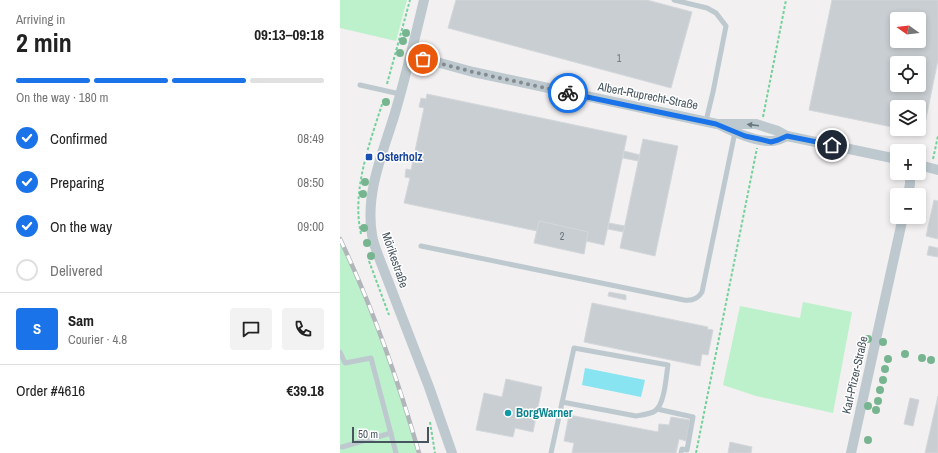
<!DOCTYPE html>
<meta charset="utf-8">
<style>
body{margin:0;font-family:"Archivo Narrow",sans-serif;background:#f2f2f2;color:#222;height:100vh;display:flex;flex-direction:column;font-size:15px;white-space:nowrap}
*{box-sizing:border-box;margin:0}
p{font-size:13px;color:#767676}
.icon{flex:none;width:22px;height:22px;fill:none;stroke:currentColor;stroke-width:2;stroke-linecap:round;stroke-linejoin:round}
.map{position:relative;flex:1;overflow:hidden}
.panel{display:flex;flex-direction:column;background:#fff;width:340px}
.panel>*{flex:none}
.needle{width:26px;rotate:284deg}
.controls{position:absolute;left:550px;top:12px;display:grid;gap:8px}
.controls a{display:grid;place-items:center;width:36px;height:36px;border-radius:4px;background:#fff;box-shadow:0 2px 6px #0003;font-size:20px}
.scale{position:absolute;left:12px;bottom:10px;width:77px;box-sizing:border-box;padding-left:4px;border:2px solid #47555e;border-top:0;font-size:11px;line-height:14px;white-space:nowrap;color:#47555e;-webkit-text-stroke:3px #fff;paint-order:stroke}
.pin{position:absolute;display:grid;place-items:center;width:34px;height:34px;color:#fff;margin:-17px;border:2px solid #fff;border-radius:50%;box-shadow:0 1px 4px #0007}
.courier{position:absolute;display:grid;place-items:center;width:40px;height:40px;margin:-20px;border:3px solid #1a73e8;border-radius:50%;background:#fff;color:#222;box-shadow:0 1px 5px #0007}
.head em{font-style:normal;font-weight:800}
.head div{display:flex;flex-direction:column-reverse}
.head{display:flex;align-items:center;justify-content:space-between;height:68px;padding:0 16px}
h1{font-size:26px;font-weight:800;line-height:30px}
.bar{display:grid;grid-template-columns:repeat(4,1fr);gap:6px 4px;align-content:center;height:48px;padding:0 16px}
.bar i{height:5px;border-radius:3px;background:#e0e0e0}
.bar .selected{background:#1a73e8}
.bar p{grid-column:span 4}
.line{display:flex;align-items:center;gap:10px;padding:0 16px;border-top:1px solid #e0e0e0}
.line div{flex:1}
.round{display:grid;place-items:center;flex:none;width:42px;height:42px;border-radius:4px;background:#f2f2f2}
ol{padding:0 16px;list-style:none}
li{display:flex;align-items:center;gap:12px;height:44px}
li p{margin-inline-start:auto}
li .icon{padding:4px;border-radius:50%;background:#1a73e8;color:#fff;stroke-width:4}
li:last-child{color:#767676}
li i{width:22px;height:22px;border:2px solid #e0e0e0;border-radius:50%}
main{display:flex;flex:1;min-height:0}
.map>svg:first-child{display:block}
.green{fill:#bcf1cc}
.water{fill:#88e4f0}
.building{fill:#c9ced2;stroke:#d3d7db;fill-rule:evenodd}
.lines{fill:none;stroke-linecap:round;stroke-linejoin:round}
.path{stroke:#73d19a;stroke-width:2;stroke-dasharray:3 2;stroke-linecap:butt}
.service{stroke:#bdc9cf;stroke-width:5}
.minor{stroke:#bdc9cf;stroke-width:10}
.rail-casing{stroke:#b2b6ba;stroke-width:4.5}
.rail{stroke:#fff;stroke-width:3;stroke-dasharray:9;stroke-linecap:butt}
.tree{fill:#77b590}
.oneway{fill:#6a7880}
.done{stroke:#838b91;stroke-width:4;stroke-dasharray:0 7.2}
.route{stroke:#1a73e8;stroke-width:5}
.transit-dot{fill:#1a4fb4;stroke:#fff;stroke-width:1.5}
.culture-dot{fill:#0f9aa8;stroke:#fff;stroke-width:1.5}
.labels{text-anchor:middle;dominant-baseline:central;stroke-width:3;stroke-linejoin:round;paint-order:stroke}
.number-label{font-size:10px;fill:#68737b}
.street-label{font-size:12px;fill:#47555e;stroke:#fff}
.transit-label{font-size:12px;font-weight:bold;fill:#164399;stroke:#fff;text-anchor:start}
.culture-label{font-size:12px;font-weight:bold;fill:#0d838f;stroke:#fff;text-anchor:start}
</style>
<main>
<section class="panel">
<div class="head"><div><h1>2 min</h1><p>Arriving in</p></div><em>09:13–09:18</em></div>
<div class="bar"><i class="selected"></i><i class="selected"></i><i class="selected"></i><i></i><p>On the way · 180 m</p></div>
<ol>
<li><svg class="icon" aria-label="check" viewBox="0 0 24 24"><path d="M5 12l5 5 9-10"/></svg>Confirmed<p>08:49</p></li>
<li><svg class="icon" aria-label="check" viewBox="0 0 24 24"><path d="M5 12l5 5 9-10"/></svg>Preparing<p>08:50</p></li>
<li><svg class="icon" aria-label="check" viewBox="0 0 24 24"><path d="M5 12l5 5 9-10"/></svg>On the way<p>09:00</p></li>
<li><i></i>Delivered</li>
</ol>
<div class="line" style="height:72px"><b class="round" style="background:#1a73e8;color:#fff">S</b><div><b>Sam</b><p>Courier · 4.8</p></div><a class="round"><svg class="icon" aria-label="chat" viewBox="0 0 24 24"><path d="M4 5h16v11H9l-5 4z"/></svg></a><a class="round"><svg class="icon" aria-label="phone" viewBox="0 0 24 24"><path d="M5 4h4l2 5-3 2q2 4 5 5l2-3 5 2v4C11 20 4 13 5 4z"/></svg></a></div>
<div class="line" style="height:52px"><div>Order #4616</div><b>€39.18</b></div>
</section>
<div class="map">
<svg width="598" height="453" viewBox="0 0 598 453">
<rect width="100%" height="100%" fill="#f2f0f0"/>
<!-- green -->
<g class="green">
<polygon points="0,0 67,0 56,41 0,28"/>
<path d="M 0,239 C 33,308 58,380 79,453 L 0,453 Z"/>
<polygon points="463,302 512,312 493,413 416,396 383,385 400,306 460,318"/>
</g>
<!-- water -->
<polygon class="water" points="245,368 305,380 301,397 242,385"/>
<!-- building -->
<g class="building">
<polygon points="116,0 307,0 352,12 331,88 108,28"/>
<path d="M 492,0 L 598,0 L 598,60 L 583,133 L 561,129 L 579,129 L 579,107 L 557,107 L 557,128 L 469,110 ZM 557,19 L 579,19 L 579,41 L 557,41 ZM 557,63 L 579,63 L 579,85 L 557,85 Z"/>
<polygon points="87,94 287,136 264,245 246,241 248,232 199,221 197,231 64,203 70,178 65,177 66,169 71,170 84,108 79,107 81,98 86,99"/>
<polygon points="303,139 338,146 315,256 280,248"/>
<polygon points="284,151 300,155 298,161 283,158"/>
<polygon points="594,200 598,201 598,239 586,236"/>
<polygon points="199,221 248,232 244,254 194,243"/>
<polygon points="269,223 285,226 283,232 268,229"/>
<polygon points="589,246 598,248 598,257 587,255"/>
<polygon points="269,292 286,295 286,300 268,296"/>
<polygon points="252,303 368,327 367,329 373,330 368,355 362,354 360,366 244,342"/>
<polygon points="166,379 202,387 193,432 175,428 173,437 136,430 144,393 162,397"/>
<polygon points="598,396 598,453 585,453"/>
<polygon points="570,398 579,400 573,426 564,424"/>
<polygon points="229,415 318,432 319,424 329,425 331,417 350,420 346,441 339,439 336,453 232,453 234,443 224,441"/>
<polygon points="390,442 412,447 411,453 388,453"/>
</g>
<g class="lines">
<!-- path -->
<g class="path">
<polyline points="47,84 70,0"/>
<polyline points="423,117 446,0"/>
<polyline points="593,159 598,136"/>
<path d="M 21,234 C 11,189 31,140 44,98"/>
<polyline points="29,261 49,315"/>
<polyline points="90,422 95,453"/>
<polyline points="356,453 417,148"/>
</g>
<!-- service -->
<g class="service">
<polyline points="334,0 367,8 376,13 386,26 373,92 366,121"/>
<polyline points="20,85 60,94"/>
<path d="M 81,246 L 344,300 C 352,301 358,299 362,292 L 395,132"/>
<polyline points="0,352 5,363 31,358 56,453"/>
<polyline points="317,409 353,417 347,450 342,449 341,453"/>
<polyline points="2,447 51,433"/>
<path d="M 211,453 L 234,348 L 328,365 C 326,376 325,404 315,411 C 310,414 302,415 296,416 L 222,402"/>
</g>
<!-- minor -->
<g class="minor">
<path d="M 84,0 C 75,38 66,75 55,113 C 43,153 25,192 32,235 C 33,242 36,249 38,255 L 89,387 L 112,453"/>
<polyline points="71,55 133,72 377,124 416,124 438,131 447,136 557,159"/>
<path d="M 380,125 C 394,132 416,142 432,141 C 437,141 442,138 447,136"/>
<polyline points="579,165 598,170"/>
<polyline points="568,195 570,184 570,173"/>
<polyline points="511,453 563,217"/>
</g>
<!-- rail casing -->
<g class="rail-casing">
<path id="rail" d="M 0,239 C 33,308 58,380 79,453"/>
</g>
<!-- rail -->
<use href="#rail" class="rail"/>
</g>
<!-- trees -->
<g class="tree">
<circle cx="66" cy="33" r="4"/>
<circle cx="63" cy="41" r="4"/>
<circle cx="60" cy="53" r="4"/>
<circle cx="46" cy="102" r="4"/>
<circle cx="25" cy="182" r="4"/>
<circle cx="23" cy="194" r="4"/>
<circle cx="24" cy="228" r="4"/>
<circle cx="27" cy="243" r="4"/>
<circle cx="31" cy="256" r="4"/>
<circle cx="528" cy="339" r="4"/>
<circle cx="543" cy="342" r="4"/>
<circle cx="565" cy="354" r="4"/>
<circle cx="582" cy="358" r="4"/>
<circle cx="548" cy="359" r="4"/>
<circle cx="591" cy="360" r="4"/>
<circle cx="545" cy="369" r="4"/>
<circle cx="543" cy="380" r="4"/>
<circle cx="540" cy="390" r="4"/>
<circle cx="538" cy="401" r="4"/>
<circle cx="528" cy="406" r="4"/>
<circle cx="536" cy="410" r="4"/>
<circle cx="528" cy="440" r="4"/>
</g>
<!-- one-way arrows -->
<defs><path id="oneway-solid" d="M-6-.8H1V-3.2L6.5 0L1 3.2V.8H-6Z"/></defs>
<use class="oneway" href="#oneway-solid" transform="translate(413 125) rotate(-173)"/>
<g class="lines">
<!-- done -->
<polyline class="done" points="83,59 133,72 228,93"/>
<!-- route -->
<polyline class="route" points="228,93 376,124 405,136 419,139 431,142 438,140 447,136 492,145"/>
</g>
<!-- markers -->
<rect class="transit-dot" x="25" y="153" width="8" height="8" rx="2"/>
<circle class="culture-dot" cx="168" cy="413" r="4"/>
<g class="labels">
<!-- number labels -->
<g class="number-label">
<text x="279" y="58">1</text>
<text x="222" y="236">2</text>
</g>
<!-- street labels -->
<g class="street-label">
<text transform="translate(308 96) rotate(11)">Albert-Ruprecht-Straße</text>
<text transform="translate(55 260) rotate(71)">Mörikestraße</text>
<text transform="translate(515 375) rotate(-77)">Karl-Pfizer-Straße</text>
</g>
<!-- transit labels -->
<g class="transit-label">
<text x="37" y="157">Osterholz</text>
</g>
<!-- culture labels -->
<g class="culture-label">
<text x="176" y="413">BorgWarner</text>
</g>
</g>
</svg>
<div class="controls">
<a><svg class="needle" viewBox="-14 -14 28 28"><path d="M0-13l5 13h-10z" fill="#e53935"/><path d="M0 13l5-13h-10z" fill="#767676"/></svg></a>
<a><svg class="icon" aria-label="locate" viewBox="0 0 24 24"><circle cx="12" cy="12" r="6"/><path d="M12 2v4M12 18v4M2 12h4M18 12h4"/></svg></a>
<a><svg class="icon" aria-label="layers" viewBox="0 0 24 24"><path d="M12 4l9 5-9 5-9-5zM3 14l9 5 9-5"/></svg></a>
<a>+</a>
<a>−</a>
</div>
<div class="scale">50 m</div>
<div class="pin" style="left:83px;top:59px;background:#ea580c"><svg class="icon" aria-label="bag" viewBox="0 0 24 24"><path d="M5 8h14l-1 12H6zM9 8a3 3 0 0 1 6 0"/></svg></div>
<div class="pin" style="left:492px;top:145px;background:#1f2937"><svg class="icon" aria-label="home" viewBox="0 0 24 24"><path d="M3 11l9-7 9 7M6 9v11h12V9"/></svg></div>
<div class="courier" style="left:228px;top:93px"><svg class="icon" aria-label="bike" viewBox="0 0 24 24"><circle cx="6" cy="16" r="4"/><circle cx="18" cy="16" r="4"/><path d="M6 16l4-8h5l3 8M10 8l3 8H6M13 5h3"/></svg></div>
</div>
</main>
